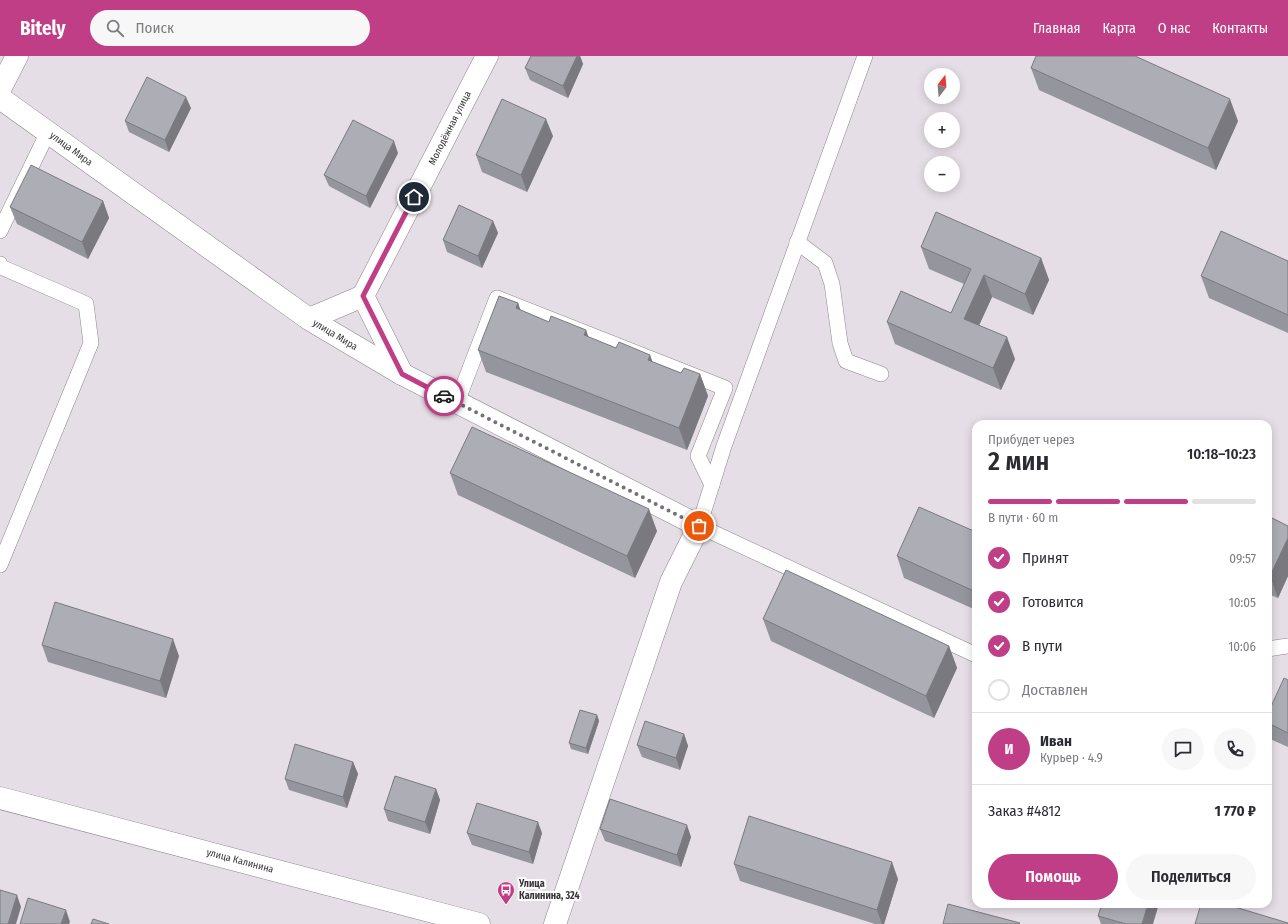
<!DOCTYPE html>
<html lang="ru">
<meta charset="utf-8">
<style>
body{margin:0;font-family:"Fira Sans Condensed",sans-serif;background:#f7f7f7;color:#2b2b33;height:100vh;display:flex;flex-direction:column;font-size:15px;white-space:nowrap}
*{box-sizing:border-box;margin:0}
p{font-size:13px;color:#7c7c81}
.icon{flex:none;width:22px;height:22px;fill:none;stroke:currentColor;stroke-width:2;stroke-linecap:round;stroke-linejoin:round}
.map{position:relative;flex:1;overflow:hidden}
.drawer{position:absolute;left:972px;top:364px;width:300px;height:488px;display:flex;flex-direction:column;background:#fff;border-radius:12px;box-shadow:0 2px 10px #0003}
.drawer>*{flex:none}
.needle{width:26px;rotate:16deg}
.buttons{position:absolute;left:924px;top:12px;display:grid;gap:8px}
.buttons a{display:grid;place-items:center;width:36px;height:36px;border-radius:50%;background:#fff;box-shadow:0 2px 10px #0003;font-size:20px}
.pin{position:absolute;display:grid;place-items:center;width:34px;height:34px;color:#fff;margin:-17px;border:2px solid #fff;border-radius:50%;box-shadow:0 1px 4px #0007}
.courier{position:absolute;display:grid;place-items:center;width:40px;height:40px;margin:-20px;border:3px solid #c03e86;border-radius:50%;background:#fff;color:#222;box-shadow:0 1px 5px #0007}
.head em{font-style:normal;font-weight:600}
.head div{display:flex;flex-direction:column-reverse}
.head{display:flex;align-items:center;justify-content:space-between;height:68px;padding:0 16px}
h1{font-size:26px;font-weight:600;line-height:30px}
.bar{display:grid;grid-template-columns:repeat(4,1fr);gap:6px 4px;align-content:center;height:48px;padding:0 16px}
.bar i{height:5px;border-radius:3px;background:#e1e1e2}
.bar .selected{background:#c03e86}
.bar p{grid-column:span 4}
.line{display:flex;align-items:center;gap:10px;padding:0 16px;border-top:1px solid #e1e1e2}
.line div{flex:1}
.round{display:grid;place-items:center;flex:none;width:42px;height:42px;border-radius:21px;background:#f7f7f7}
ol{padding:0 16px;list-style:none}
li{display:flex;align-items:center;gap:12px;height:44px}
li p{margin-inline-start:auto}
li .icon{padding:4px;border-radius:50%;background:#c03e86;color:#fff;stroke-width:4}
li:last-child{color:#7c7c81}
li i{width:22px;height:22px;border:2px solid #e1e1e2;border-radius:50%}
.button{display:flex;gap:8px;margin-top:auto;padding:8px 16px}
.button a{flex:1;height:46px;border-radius:24px;background:#c03e86;color:#fff;font-size:16px;font-weight:600;line-height:46px;text-align:center}
.button a+a{background:#f7f7f7;color:#2b2b33}
header{display:flex;align-items:center;gap:24px;box-sizing:border-box;height:56px;padding:0 20px;background:#c03e86;color:#fff}
header strong{font-size:19px}
nav{display:flex;gap:22px;margin-inline-start:auto;font-size:14px}
.search{width:280px;height:36px;background:#f7f7f7;display:flex;align-items:center;gap:10px;box-sizing:border-box;padding:0 14px;border-radius:22px;color:#7c7c81;font-size:15px}
.map>svg:first-child{display:block}
.lines{fill:none;stroke-linecap:round;stroke-linejoin:round}
.service-casing{stroke:#8c868c;stroke-width:16}
.minor-casing{stroke:#8c868c;stroke-width:23}
.tertiary-casing{stroke:#8c868c;stroke-width:23}
.service{stroke:#fff;stroke-width:15}
.minor{stroke:#fff;stroke-width:22}
.tertiary{stroke:#fff;stroke-width:22}
.wall{fill:#95959d}
.shaded-wall{fill:#79797f}
.building{fill:#adadb6;stroke:#79797f}
.done{stroke:#757075;stroke-width:4;stroke-dasharray:0 7.2}
.route{stroke:#c03e86;stroke-width:5}
.labels{text-anchor:middle;dominant-baseline:central;stroke-width:4;stroke-linejoin:round;paint-order:stroke}
.street-label{font-size:10px;fill:#383538;stroke:#fff}
.poi-label{font-size:10px;font-weight:bold;fill:#383538;stroke:#fff;text-anchor:start}
</style>
<header>
<strong>Bitely</strong>
<div class="search"><svg class="icon" aria-label="search" viewBox="0 0 24 24"><circle cx="10" cy="10" r="6"/><path d="M15 15l6 6"/></svg>Поиск</div>
<nav><a>Главная</a><a>Карта</a><a>О нас</a><a>Контакты</a></nav>
</header>
<div class="map">
<svg width="1288" height="868" viewBox="0 0 1288 868">
<rect width="100%" height="100%" fill="#e6dee6"/>
<g class="lines">
<!-- service casing -->
<g class="service-casing">
<g id="service">
<polyline points="865,0 724,390 699,470 976,599"/>
<polyline points="0,175 48,76"/>
<polyline points="797,186 825,207 832,228 840,287 846,305 881,318"/>
<polyline points="0,208 1,211 86,248 91,287 0,509"/>
<polyline points="457,346 497,242 725,332 698,400 712,429"/>
<polyline points="1268,593 1288,590"/>
</g>
</g>
<!-- minor casing -->
<g class="minor-casing">
<g id="minor">
<polyline points="0,33 17,0"/>
<polyline points="0,42 309,263 402,318 699,470 671,526 555,868"/>
<polyline points="363,240 402,318"/>
<polyline points="309,263 363,240 487,0"/>
</g>
</g>
<!-- tertiary casing -->
<g class="tertiary-casing">
<polyline id="tertiary" points="0,742 479,868"/>
</g>
<!-- service -->
<use href="#service" class="service"/>
<!-- minor -->
<use href="#minor" class="minor"/>
<!-- tertiary -->
<use href="#tertiary" class="tertiary"/>
</g>
<!-- wall -->
<g class="wall">
<polygon points="531,0 580,0 583,8 568,42 530,24 525,12"/>
<polygon points="1031,12 1238,65 1216,114 1039,34"/>
<polygon points="191,52 169,96 129,76 125,65"/>
<polygon points="553,80 527,136 482,116 476,99"/>
<polygon points="398,97 370,152 329,130 324,119"/>
<polygon points="103,145 109,162 88,203 17,168 10,151"/>
<polygon points="493,165 498,177 482,212 447,196 443,184"/>
<polygon points="921,191 1041,202 1049,224 1033,259 992,241 979,269 1015,303 1001,334 895,288 887,266 951,257 964,228 929,213"/>
<polygon points="1288,205 1288,277 1209,242 1201,220"/>
<polygon points="518,247 520,254 549,266 586,274 588,281 616,292 650,299 652,306 681,317 700,318 708,340 687,394 486,316 478,294"/>
<polygon points="450,417 657,475 635,522 458,439"/>
<polygon points="1268,460 1288,470 1288,520 1278,542 1268,538"/>
<polygon points="976,476 976,554 904,522 897,500"/>
<polygon points="763,563 949,590 957,612 934,662 771,585"/>
<polygon points="42,589 179,600 166,642 48,606"/>
<polygon points="1288,624 1288,691 1270,683 1268,677 1268,657"/>
<polygon points="597,659 599,665 588,698 571,693 569,687"/>
<polygon points="684,678 688,690 680,714 642,701 637,689"/>
<polygon points="353,706 358,718 347,752 289,734 285,723"/>
<polygon points="436,733 440,744 430,778 388,765 384,753"/>
<polygon points="600,773 691,781 681,811 605,785"/>
<polygon points="467,777 542,777 533,808 472,789"/>
<polygon points="734,808 898,823 884,868 875,868 740,825"/>
<polygon points="1098,860 1153,868 1101,868"/>
</g>
<!-- shaded-wall -->
<g class="shaded-wall">
<polygon points="577,0 580,0 583,8 568,42 563,30"/>
<polygon points="186,41 191,52 169,96 165,84"/>
<polygon points="1230,43 1238,65 1216,114 1208,92"/>
<polygon points="546,63 553,80 527,136 521,119"/>
<polygon points="394,85 398,97 370,152 366,140"/>
<polygon points="103,145 109,162 88,203 82,186"/>
<polygon points="493,165 498,177 482,212 478,200"/>
<polygon points="1041,202 1049,224 1033,259 1025,238"/>
<polygon points="984,219 992,241 972,285 964,263"/>
<polygon points="518,247 526,269 516,252"/>
<polygon points="586,274 594,296 584,279"/>
<polygon points="1007,281 1015,303 1001,334 993,312"/>
<polygon points="650,299 658,321 648,304"/>
<polygon points="700,318 708,340 687,394 679,372"/>
<polygon points="649,453 657,475 635,522 627,500"/>
<polygon points="1288,482 1288,520 1278,542 1270,520"/>
<polygon points="173,583 179,600 166,642 160,625"/>
<polygon points="949,590 957,612 934,662 926,640"/>
<polygon points="597,659 599,665 588,698 586,692"/>
<polygon points="684,678 688,690 680,714 676,702"/>
<polygon points="353,706 358,718 347,752 343,741"/>
<polygon points="436,733 440,744 430,778 425,766"/>
<polygon points="538,766 542,777 533,808 529,796"/>
<polygon points="687,769 691,781 681,811 677,799"/>
<polygon points="892,806 898,823 884,868 882,868 877,854"/>
<polygon points="17,839 21,851 16,868 8,868"/>
<polygon points="1148,848 1159,848 1153,868 1142,868"/>
<polygon points="66,854 70,866 69,868 61,868"/>
</g>
<!-- building -->
<g class="building">
<polygon points="531,0 577,0 563,30 525,12"/>
<polygon points="1036,0 1135,0 1230,43 1208,92 1031,12"/>
<polygon points="147,21 186,41 165,84 125,65"/>
<polygon points="502,43 546,63 521,119 476,99"/>
<polygon points="353,64 394,85 366,140 324,119"/>
<polygon points="31,109 103,145 82,186 10,151"/>
<polygon points="459,149 493,165 478,200 443,184"/>
<polygon points="936,156 1041,202 1025,238 984,219 964,263 1007,281 993,312 887,266 901,235 951,257 971,213 921,191"/>
<polygon points="1221,175 1288,205 1288,259 1201,220"/>
<polygon points="499,240 518,247 516,252 549,266 551,260 586,274 584,279 616,292 619,286 650,299 648,304 681,317 684,312 700,318 679,372 478,294"/>
<polygon points="472,371 649,453 627,500 450,417"/>
<polygon points="919,451 976,476 976,536 897,500"/>
<polygon points="1268,460 1288,470 1288,482 1270,520 1268,520"/>
<polygon points="786,514 949,590 926,640 763,563"/>
<polygon points="55,546 173,583 160,625 42,589"/>
<polygon points="1284,622 1288,624 1288,677 1268,667 1268,657"/>
<polygon points="580,654 597,659 586,692 569,687"/>
<polygon points="645,665 684,678 676,702 637,689"/>
<polygon points="295,688 353,706 343,741 285,723"/>
<polygon points="395,720 436,733 425,766 384,753"/>
<polygon points="610,743 687,769 677,799 600,773"/>
<polygon points="477,747 538,766 529,796 467,777"/>
<polygon points="749,760 892,806 877,854 734,808"/>
<polygon points="0,834 17,839 8,868 0,868"/>
<polygon points="28,842 66,854 61,868 20,868"/>
<polygon points="948,848 1020,867 1019,868 943,868"/>
<polygon points="1102,848 1148,848 1142,868 1126,868 1098,860"/>
<polygon points="1201,848 1225,848 1288,867 1288,868 1195,868"/>
<polygon points="93,863 109,868 91,868"/>
</g>
<g class="lines">
<!-- done -->
<polyline class="done" points="444,340 699,470"/>
<!-- route -->
<polyline class="route" points="414,141 363,240 402,318 444,340"/>
</g>
<!-- icons -->
<defs>
<g id="bus-pin" transform="scale(0.9)"><path d="M0 17L-7.5 6A9.5 9.5 0 1 1 7.5 6Z" fill="#c03e86" stroke="#fff"/><path d="M-5-6H5V4H4V6H2V4H-2V6H-4V4H-5ZM-3.5-4V0h7V-4ZM-3.5 1.2v1.5H-2V1.2ZM2 1.2v1.5H3.5V1.2Z" fill="#fff"/></g>
</defs>
<g fill-rule="evenodd">
<use href="#bus-pin" x="506" y="834"/>
</g>
<g class="labels">
<!-- street labels -->
<g class="street-label">
<text transform="translate(450 72) rotate(-63)">Молодёжная улица</text>
<text transform="translate(71 93) rotate(36)">улица Мира</text>
<text transform="translate(335 279) rotate(31)">улица Мира</text>
<text transform="translate(240 805) rotate(15)">улица Калинина</text>
</g>
<!-- poi labels -->
<g class="poi-label">
<text x="519" y="828">Улица<tspan x="519" dy="12">Калинина, 324</tspan></text>
</g>
</g>
</svg>
<div class="buttons">
<a><svg class="needle" viewBox="-14 -14 28 28"><path d="M0-13l5 13h-10z" fill="#e53935"/><path d="M0 13l5-13h-10z" fill="#7c7c81"/></svg></a>
<a>+</a>
<a>−</a>
</div>
<div class="pin" style="left:699px;top:470px;background:#ea580c"><svg class="icon" aria-label="bag" viewBox="0 0 24 24"><path d="M5 8h14l-1 12H6zM9 8a3 3 0 0 1 6 0"/></svg></div>
<div class="pin" style="left:414px;top:141px;background:#1f2937"><svg class="icon" aria-label="home" viewBox="0 0 24 24"><path d="M3 11l9-7 9 7M6 9v11h12V9"/></svg></div>
<div class="courier" style="left:444px;top:340px"><svg class="icon" aria-label="car" viewBox="0 0 24 24"><path d="M5 17H2v-5l4-1 3-4h7l3 4 3 1v5h-3M9 17h6M6 11h13"/><circle cx="7" cy="17" r="2"/><circle cx="17" cy="17" r="2"/></svg></div>
<section class="drawer">
<div class="head"><div><h1>2 мин</h1><p>Прибудет через</p></div><em>10:18–10:23</em></div>
<div class="bar"><i class="selected"></i><i class="selected"></i><i class="selected"></i><i></i><p>В пути · 60 m</p></div>
<ol>
<li><svg class="icon" aria-label="check" viewBox="0 0 24 24"><path d="M5 12l5 5 9-10"/></svg>Принят<p>09:57</p></li>
<li><svg class="icon" aria-label="check" viewBox="0 0 24 24"><path d="M5 12l5 5 9-10"/></svg>Готовится<p>10:05</p></li>
<li><svg class="icon" aria-label="check" viewBox="0 0 24 24"><path d="M5 12l5 5 9-10"/></svg>В пути<p>10:06</p></li>
<li><i></i>Доставлен</li>
</ol>
<div class="line" style="height:72px"><b class="round" style="background:#c03e86;color:#fff">И</b><div><b>Иван</b><p>Курьер · 4.9</p></div><a class="round"><svg class="icon" aria-label="chat" viewBox="0 0 24 24"><path d="M4 5h16v11H9l-5 4z"/></svg></a><a class="round"><svg class="icon" aria-label="phone" viewBox="0 0 24 24"><path d="M5 4h4l2 5-3 2q2 4 5 5l2-3 5 2v4C11 20 4 13 5 4z"/></svg></a></div>
<div class="line" style="height:52px"><div>Заказ #4812</div><b>1 770 ₽</b></div>
<div class="button"><a>Помощь</a><a>Поделиться</a></div>
</section>
</div>
